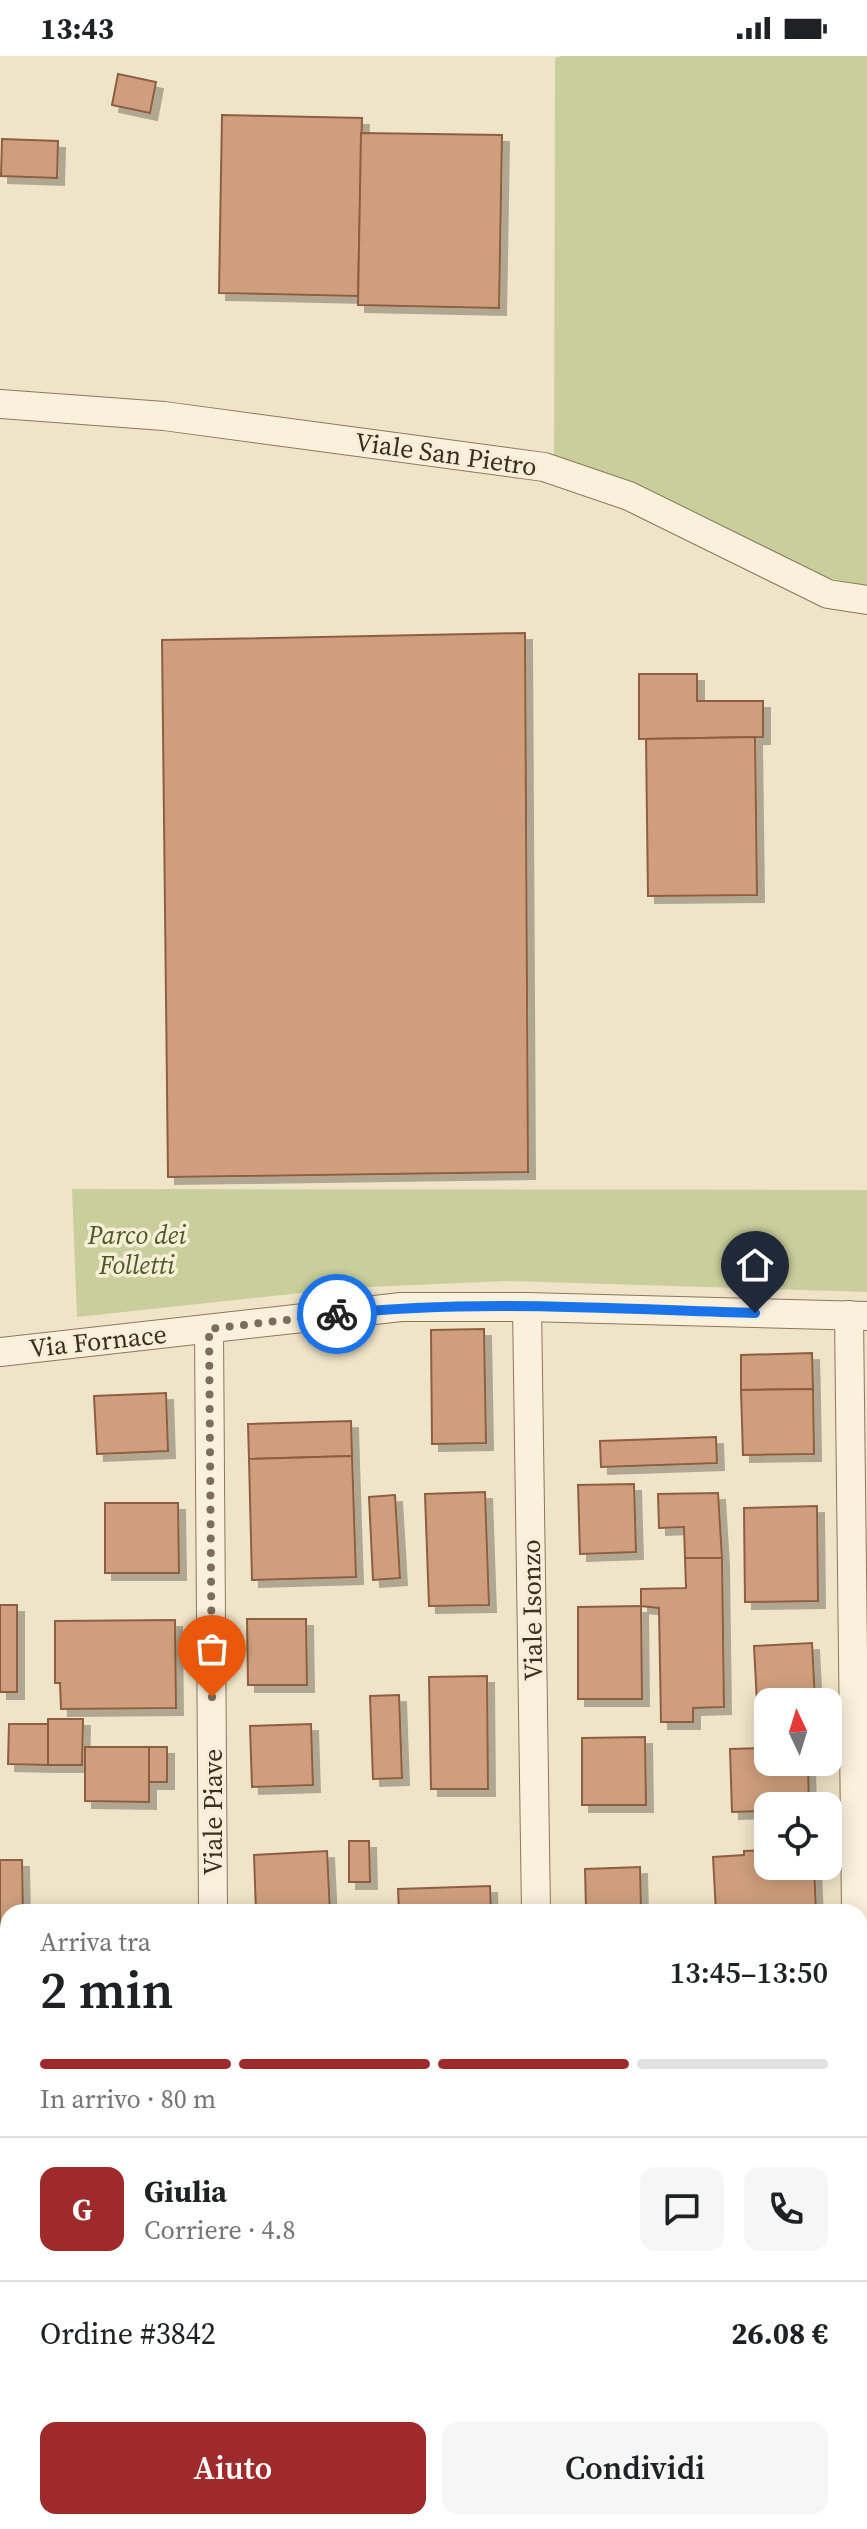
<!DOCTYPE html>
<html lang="it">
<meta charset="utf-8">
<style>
body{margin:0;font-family:"Source Serif 4",serif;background:#f6f6f6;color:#202124;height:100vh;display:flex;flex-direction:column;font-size:30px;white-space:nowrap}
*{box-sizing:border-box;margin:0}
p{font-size:26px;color:#757577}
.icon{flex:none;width:44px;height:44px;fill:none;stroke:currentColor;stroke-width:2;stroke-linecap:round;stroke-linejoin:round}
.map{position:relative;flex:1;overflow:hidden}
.side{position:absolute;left:0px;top:1848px;width:868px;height:626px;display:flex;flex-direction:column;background:#fff;border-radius:24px 24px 0 0;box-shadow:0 4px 20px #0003}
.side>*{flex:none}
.needle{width:52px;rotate:356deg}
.controls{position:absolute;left:754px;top:1632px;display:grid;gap:16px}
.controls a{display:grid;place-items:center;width:88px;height:88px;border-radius:16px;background:#fff;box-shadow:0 4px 20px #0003;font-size:40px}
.pin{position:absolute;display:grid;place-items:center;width:68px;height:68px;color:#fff;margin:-82px -34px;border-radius:50% 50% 50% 0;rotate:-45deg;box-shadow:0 0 8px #0007}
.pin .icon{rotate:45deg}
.courier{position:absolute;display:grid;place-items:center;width:80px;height:80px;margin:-40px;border:6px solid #1a73e8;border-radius:50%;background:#fff;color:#222;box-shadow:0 2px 10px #0007}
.summary em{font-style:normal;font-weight:600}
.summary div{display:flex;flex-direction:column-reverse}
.summary{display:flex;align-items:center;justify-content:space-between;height:136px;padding:0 40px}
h1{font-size:52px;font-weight:600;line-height:60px}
.bar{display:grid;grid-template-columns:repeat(4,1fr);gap:12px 8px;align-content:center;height:96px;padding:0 40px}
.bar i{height:10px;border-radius:6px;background:#e0e0e0}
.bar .on{background:#9e2a2b}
.bar p{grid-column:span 4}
.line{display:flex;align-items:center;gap:20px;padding:0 40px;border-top:2px solid #e0e0e0}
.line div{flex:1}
.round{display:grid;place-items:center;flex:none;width:84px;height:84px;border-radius:16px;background:#f6f6f6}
.primary-button{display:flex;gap:16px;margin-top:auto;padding:16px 40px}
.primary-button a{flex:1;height:92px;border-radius:16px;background:#9e2a2b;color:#fff;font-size:32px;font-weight:600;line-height:92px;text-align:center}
.primary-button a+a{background:#f6f6f6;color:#202124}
.status{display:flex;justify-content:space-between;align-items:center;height:56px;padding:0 40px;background:#fff;direction:ltr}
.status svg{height:22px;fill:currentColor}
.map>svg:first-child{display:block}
.green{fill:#c9cf9b}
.building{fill:#cf9f7d;stroke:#8d5f41;stroke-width:2;filter:url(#shadow)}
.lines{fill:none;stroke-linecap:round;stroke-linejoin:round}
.minor-casing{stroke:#8d765c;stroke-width:30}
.minor{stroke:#faf1dc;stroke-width:28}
.done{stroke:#7c6e5b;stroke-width:8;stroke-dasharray:0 14.4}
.route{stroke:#1a73e8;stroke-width:10}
.labels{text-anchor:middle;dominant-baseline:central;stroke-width:7;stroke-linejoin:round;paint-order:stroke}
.street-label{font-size:26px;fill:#3d2e20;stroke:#f7eed8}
.park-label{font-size:26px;font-style:italic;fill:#4d5a26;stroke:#f7eed8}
</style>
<div class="status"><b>13:43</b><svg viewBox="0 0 49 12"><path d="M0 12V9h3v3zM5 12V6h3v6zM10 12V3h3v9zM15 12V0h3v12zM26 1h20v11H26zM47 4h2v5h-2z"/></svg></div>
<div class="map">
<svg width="867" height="2473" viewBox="0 0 867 2473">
<defs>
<filter id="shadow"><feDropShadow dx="7" dy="7" stdDeviation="0" flood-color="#0004"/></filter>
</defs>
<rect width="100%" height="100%" fill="#f0e4c8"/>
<!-- green -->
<g class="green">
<polygon points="562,0 867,0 867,530 793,514 554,412 555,2"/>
<polygon points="72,1133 867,1134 867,1236 507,1225 346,1232 77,1261"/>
</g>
<!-- building -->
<g class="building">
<polygon points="118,18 156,26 150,57 112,49"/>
<polygon points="222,59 362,62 358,240 219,237"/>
<polygon points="361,77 502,79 499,252 358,249"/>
<polygon points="2,83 58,85 57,122 1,120"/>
<polygon points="525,577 528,1116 168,1121 162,584"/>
<polygon points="639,618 697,618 697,645 763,645 763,681 639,683"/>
<polygon points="755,681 757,839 648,840 646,683"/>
<polygon points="484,1273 486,1387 432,1388 431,1274"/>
<polygon points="812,1297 813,1333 741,1334 741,1299"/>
<polygon points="813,1333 814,1398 743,1399 741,1334"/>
<polygon points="166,1337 168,1395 97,1398 94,1340"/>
<polygon points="351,1365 352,1400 249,1403 248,1368"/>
<polygon points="716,1381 717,1407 601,1411 600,1385"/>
<polygon points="352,1400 356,1521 252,1524 249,1403"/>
<polygon points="634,1428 636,1496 580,1498 578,1429"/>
<polygon points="485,1436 489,1549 429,1550 425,1438"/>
<polygon points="718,1437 722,1502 685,1502 684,1471 659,1472 658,1438"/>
<polygon points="395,1439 400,1522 373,1524 369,1441"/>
<polygon points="105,1447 178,1447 179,1517 105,1517"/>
<polygon points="817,1450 818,1545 745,1546 744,1452"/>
<polygon points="685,1502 722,1502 724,1651 693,1652 693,1666 661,1666 659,1552 641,1550 641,1533 686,1532"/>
<rect x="0" y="1549" width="17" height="87"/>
<polygon points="641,1550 642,1643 578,1643 578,1551"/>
<polygon points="247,1563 306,1563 307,1629 248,1629"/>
<polygon points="175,1564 176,1652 61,1653 60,1627 55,1627 55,1565"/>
<polygon points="812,1587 815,1644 757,1647 754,1590"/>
<polygon points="487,1620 488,1733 431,1733 429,1621"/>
<polygon points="399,1639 402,1722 373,1723 370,1640"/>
<polygon points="48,1663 83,1663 82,1709 48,1709"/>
<polygon points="9,1668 48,1668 48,1709 8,1708"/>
<polygon points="311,1668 313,1729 252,1731 250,1670"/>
<polygon points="645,1681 646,1749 582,1749 582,1682"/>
<polygon points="85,1691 149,1691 149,1746 85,1745"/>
<rect x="149" y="1691" width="18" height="35"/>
<polygon points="768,1692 768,1706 808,1706 809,1750 768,1750 768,1755 732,1756 730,1693"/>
<polygon points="349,1785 369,1785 370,1826 349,1826"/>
<polygon points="768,1794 768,1810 814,1810 816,1856 716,1856 713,1801 744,1799 744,1795"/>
<polygon points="327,1795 330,1856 256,1856 254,1799"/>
<polygon points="0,1804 22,1804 23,1856 8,1856 8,2015 0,2015"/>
<polygon points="640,1811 641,1851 586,1853 585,1813"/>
<polygon points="490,1830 491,1856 399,1856 398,1833"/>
<polygon points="179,1849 179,1856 68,1856 68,1850"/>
<polygon points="669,1851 669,1856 586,1856 586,1853"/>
<rect x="267" y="2466" width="63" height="7"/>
<rect x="400" y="2466" width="106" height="7"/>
</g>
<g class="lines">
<!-- minor casing -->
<g class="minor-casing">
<g id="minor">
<polyline points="0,348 164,360 544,411 629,440 828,538 867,544"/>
<polyline points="527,1251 536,1856"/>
<polyline points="849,1259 856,1856"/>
<polyline points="209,1273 213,1856"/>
<polyline points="0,1296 401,1251 527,1251 867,1260"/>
<polyline points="860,2076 867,2076"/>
<polyline points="0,2083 8,2083"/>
<polyline points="860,2247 862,2473"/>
<polyline points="219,2466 219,2473"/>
<polyline points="541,2466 541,2473"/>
</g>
</g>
<!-- minor -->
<use href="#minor" class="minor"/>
</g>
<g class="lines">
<!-- done -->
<polyline class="done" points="212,1641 209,1273 337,1258"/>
<!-- route -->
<path class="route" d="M 337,1258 C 475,1243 616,1253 755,1257"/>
</g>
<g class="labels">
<!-- street labels -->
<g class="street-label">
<text transform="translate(446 398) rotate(8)">Viale San Pietro</text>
<text transform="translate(98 1285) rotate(-6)">Via Fornace</text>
<text transform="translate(532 1554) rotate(-91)">Viale Isonzo</text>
<text transform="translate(213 1756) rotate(-90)">Viale Piave</text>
</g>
<!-- park labels -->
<g class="park-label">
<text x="137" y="1179">Parco dei<tspan x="137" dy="30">Folletti</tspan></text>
</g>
</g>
</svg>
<div class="controls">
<a><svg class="needle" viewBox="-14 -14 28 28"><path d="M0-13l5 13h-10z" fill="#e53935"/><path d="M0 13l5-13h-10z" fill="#757577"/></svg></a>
<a><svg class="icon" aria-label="locate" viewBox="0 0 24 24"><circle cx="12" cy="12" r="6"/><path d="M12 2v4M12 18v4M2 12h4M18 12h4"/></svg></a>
</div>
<div class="pin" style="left:212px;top:1641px;background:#ea580c"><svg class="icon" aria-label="bag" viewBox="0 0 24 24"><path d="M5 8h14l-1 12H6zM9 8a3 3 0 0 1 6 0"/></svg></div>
<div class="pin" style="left:755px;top:1257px;background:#1f2937"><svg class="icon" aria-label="home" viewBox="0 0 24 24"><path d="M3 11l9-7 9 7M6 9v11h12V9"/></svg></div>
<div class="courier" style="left:337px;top:1258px"><svg class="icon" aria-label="bike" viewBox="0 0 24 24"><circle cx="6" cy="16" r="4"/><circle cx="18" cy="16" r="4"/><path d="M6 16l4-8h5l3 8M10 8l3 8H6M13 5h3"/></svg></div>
<section class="side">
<div class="summary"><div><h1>2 min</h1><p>Arriva tra</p></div><em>13:45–13:50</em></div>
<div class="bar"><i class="on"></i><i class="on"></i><i class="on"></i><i></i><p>In arrivo · 80 m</p></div>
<div class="line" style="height:144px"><b class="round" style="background:#9e2a2b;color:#fff">G</b><div><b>Giulia</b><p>Corriere · 4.8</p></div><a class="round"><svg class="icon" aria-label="chat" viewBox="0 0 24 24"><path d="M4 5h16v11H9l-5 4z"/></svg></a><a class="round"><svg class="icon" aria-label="phone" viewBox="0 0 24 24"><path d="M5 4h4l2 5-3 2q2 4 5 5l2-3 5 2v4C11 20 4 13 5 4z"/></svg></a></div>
<div class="line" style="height:104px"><div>Ordine #3842</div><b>26.08 €</b></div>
<div class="primary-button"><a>Aiuto</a><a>Condividi</a></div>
</section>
</div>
